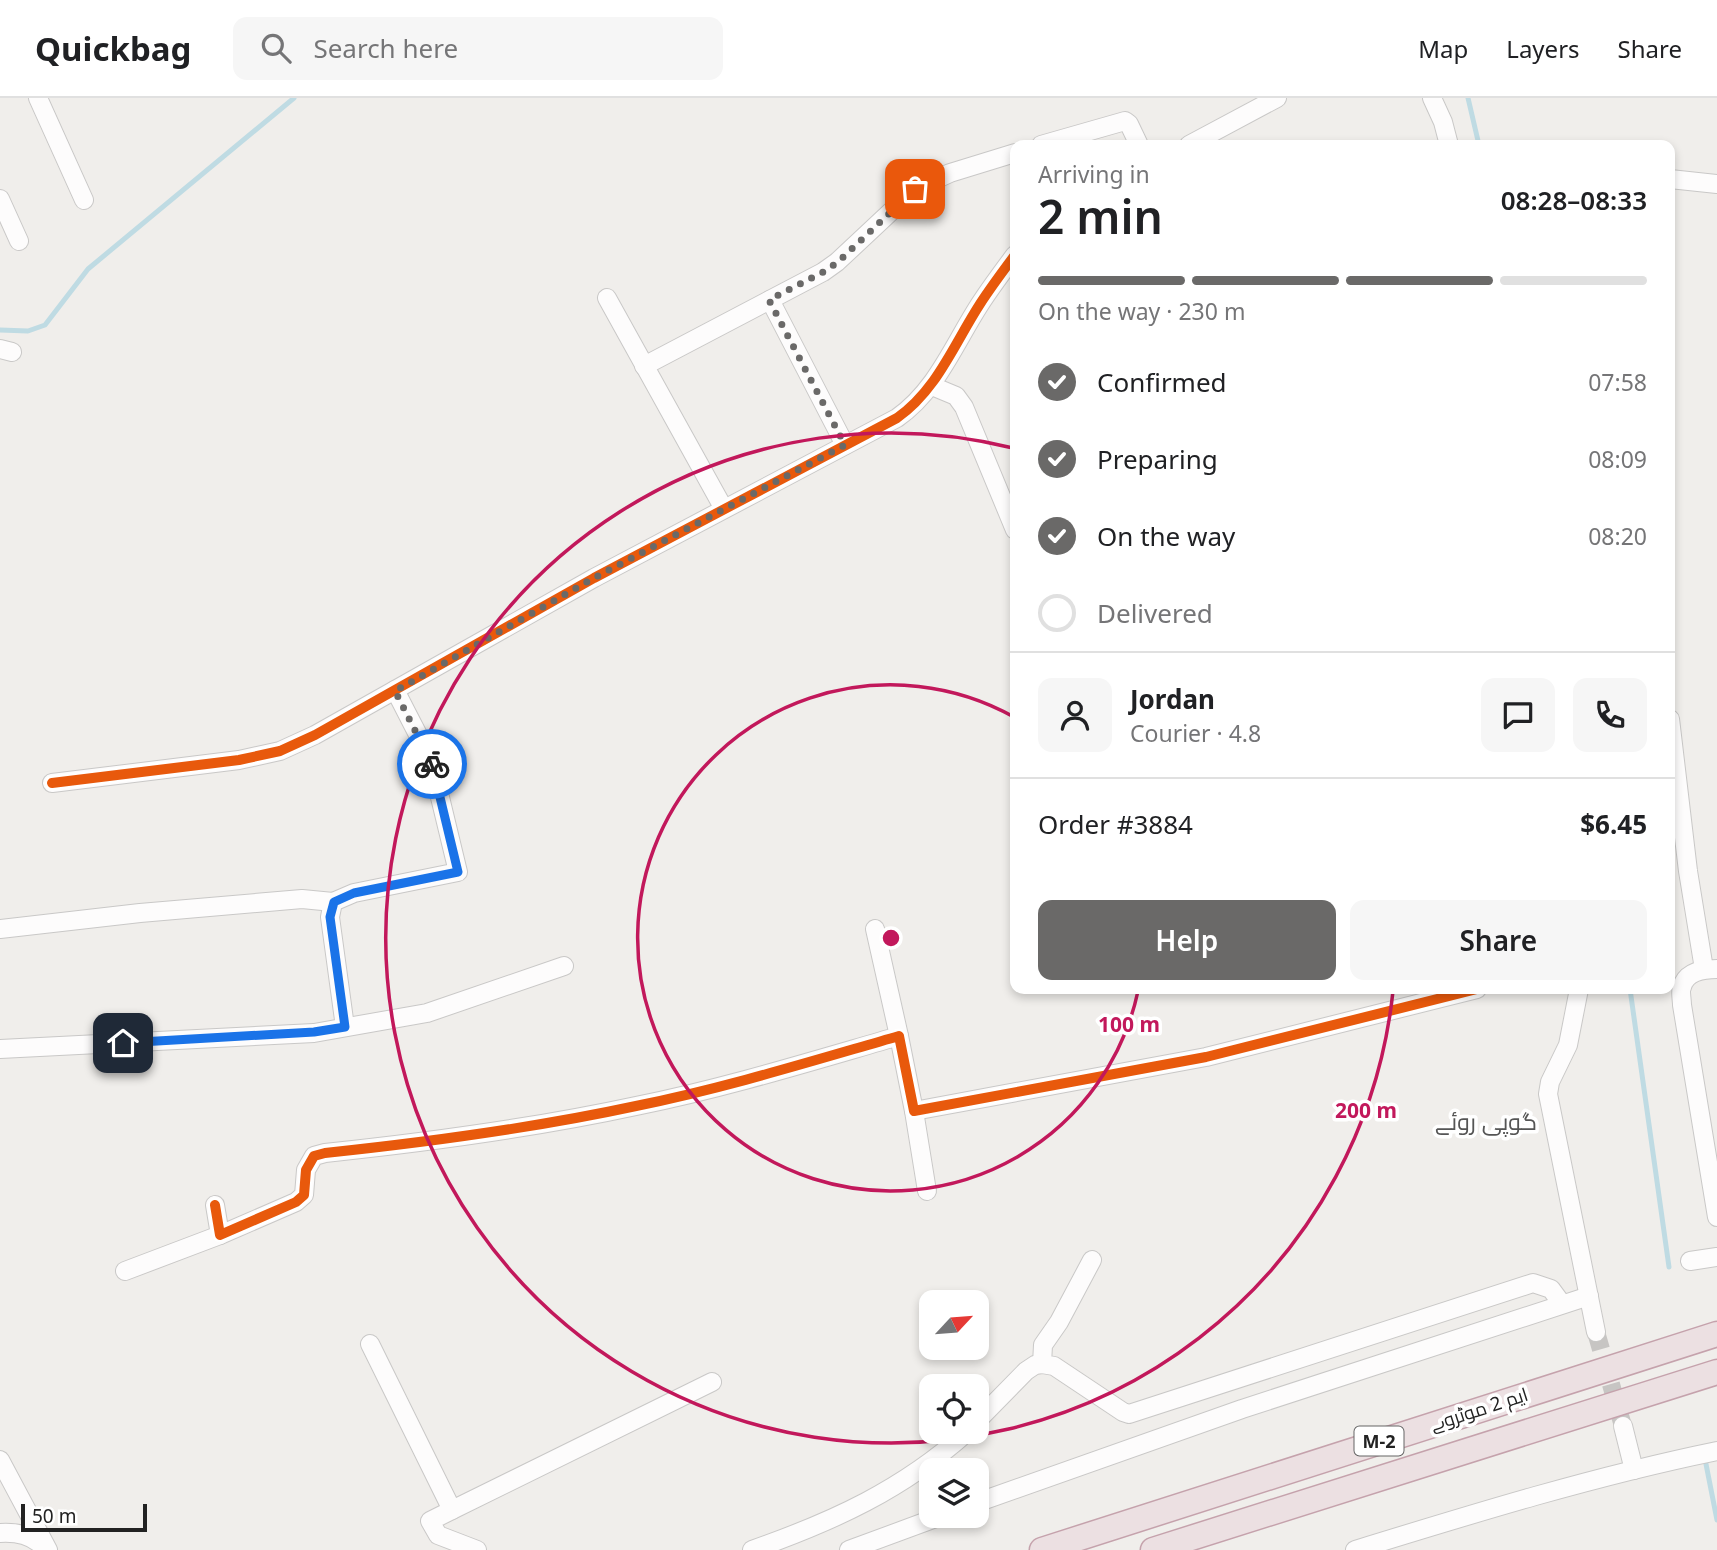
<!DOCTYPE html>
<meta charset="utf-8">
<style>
body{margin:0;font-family:"Noto Sans",Cairo,sans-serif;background:#f6f6f6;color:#202124;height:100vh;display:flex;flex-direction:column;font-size:26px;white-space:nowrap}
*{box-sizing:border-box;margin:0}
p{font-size:23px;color:#757577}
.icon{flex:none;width:38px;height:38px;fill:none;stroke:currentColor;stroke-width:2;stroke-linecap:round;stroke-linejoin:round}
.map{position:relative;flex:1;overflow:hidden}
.sheet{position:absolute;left:1010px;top:42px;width:665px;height:854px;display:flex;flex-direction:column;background:#fff;border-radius:14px;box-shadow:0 4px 10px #0003}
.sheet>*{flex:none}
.needle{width:46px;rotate:64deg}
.fabs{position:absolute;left:919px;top:1192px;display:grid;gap:14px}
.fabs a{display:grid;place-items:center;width:70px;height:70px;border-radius:14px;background:#fff;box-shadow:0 4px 10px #0003;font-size:35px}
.scale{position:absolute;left:21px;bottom:18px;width:126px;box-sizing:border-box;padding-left:7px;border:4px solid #222;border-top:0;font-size:19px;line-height:24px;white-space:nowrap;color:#222;-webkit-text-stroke:5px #fff;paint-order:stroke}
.pin{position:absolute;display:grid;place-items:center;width:60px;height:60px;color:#fff;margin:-30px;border-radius:14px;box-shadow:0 4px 10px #0006}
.courier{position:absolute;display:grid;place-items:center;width:70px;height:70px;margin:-35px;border:5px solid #1a73e8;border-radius:50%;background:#fff;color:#222;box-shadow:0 2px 9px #0007}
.headline em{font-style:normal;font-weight:600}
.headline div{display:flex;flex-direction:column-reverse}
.headline{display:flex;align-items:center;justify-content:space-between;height:119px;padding:0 28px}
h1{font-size:46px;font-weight:600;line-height:52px}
.bar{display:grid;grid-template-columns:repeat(4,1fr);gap:10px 7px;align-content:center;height:84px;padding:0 28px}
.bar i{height:9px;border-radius:5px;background:#e0e0e0}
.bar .active{background:#6a6968}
.bar p{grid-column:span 4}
.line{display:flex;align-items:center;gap:18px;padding:0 28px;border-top:2px solid #e0e0e0}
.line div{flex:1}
.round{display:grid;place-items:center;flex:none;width:74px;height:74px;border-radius:14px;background:#f6f6f6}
ol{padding:0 28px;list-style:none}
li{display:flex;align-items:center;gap:21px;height:77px}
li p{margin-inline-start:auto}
li .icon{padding:7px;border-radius:50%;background:#6a6968;color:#fff;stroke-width:4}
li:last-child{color:#757577}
li i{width:38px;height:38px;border:4px solid #e0e0e0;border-radius:50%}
.cta{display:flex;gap:14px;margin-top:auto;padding:14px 28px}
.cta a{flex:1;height:80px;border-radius:14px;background:#6a6968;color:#fff;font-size:28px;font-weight:600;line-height:80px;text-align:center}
.cta a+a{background:#f6f6f6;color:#202124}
header{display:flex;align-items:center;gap:42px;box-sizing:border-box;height:98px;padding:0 35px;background:#fff;border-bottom:2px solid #e0e0e0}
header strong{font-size:33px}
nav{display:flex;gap:38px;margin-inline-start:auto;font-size:24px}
.search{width:490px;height:63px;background:#f6f6f6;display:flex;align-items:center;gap:18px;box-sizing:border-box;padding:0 24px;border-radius:14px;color:#757577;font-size:26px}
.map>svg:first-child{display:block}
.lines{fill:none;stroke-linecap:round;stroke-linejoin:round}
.stream{stroke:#bfdbe3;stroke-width:5}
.minor-tunnel{stroke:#c7c5c3;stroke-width:18;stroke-dasharray:18 9;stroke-linecap:butt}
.minor-casing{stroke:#c9c8c7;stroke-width:20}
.highway-casing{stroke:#c5a2ac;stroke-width:27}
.minor{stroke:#fdfcfc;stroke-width:18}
.highway{stroke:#ece0e2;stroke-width:24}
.cycleway-casing{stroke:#fff;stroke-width:15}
.cycleway{stroke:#e8590c;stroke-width:10}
.done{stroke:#6a6968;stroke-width:7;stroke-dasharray:0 12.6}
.route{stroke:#1a73e8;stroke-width:9}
.ring{fill:none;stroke:#c2185b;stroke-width:3.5}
.labels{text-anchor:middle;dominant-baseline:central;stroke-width:7;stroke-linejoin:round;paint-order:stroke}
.shield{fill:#fff;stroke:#646464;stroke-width:2}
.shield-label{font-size:18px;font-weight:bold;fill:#222}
.street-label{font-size:19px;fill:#222;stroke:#fff}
.quarter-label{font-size:23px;fill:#555;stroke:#fff}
.centre{fill:#c2185b;stroke:#fff;stroke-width:3.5}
.ring-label{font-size:21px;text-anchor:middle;font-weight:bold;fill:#c2185b;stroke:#fff;stroke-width:7;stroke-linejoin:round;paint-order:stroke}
</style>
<header>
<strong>Quickbag</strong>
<div class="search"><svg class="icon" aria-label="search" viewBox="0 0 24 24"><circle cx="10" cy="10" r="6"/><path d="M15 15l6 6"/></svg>Search here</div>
<nav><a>Map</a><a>Layers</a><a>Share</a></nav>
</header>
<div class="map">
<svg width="1717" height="1452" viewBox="0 0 1717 1452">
<rect width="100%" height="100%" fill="#f0eeeb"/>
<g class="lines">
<!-- stream -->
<g class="stream">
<polyline points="1468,0 1479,47"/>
<polyline points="0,232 28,233 45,227 88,171 294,0"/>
<polyline points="1630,891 1669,1169"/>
<polyline points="1705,1361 1717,1422"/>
</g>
<!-- minor-tunnel -->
<polyline class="minor-tunnel" points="1596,1234 1623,1328"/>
<!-- minor casing -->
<g class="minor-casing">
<g id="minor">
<polyline points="38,0 84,102"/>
<polyline points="1432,0 1443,24 1449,47"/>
<polyline points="1041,47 1125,23 1129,26 1139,47"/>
<polyline points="1189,47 1277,0"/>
<polyline points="1670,81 1717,86"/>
<polyline points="0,101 19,143"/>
<polyline points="607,200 724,411"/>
<polyline points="770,202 845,347"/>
<polyline points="0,251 12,254"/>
<polyline points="644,268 823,174 837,164 915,91 950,75 1015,55"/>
<polyline points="932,288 956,298 964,309 1015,432"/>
<polyline points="1670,621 1688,773 1704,871"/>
<path d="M 52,685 L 239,662 L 280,653 L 315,637 L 594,480 L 897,320 C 937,292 954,246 980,206 C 991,189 1003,173 1015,157"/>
<polyline points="0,831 140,815 302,801 333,804"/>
<polyline points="875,831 899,938"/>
<path d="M 1717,871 C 1704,871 1686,873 1682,889 C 1680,893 1682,902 1682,907 L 1717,1119"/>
<polyline points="1579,891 1568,947 1550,984 1548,996 1596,1234"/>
<polyline points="345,929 330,819 333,804 354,795 458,774 431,662 395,592"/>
<polyline points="0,951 314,935 427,915 564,868"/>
<polyline points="914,1013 927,1093"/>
<path d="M 215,1107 L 220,1137 L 296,1104 L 304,1097 L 306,1072 L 314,1058 L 325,1055 C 429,1044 534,1030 636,1008 C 725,990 812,963 899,938 L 914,1013 L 1206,959 L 1477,891"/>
<polyline points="1092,1162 1059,1224 1043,1247 1042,1266 1054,1268 1123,1314 1129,1316 1533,1185 1551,1191 1562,1206"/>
<polyline points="1690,1163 1717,1159"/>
<polyline points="125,1173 220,1137"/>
<polyline points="370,1246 452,1412 430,1423 438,1437 477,1452"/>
<polyline points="976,1324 1026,1273 1035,1267 1042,1266"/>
<polyline points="1623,1328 1634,1372"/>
<polyline points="0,1362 48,1452"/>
<polyline points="976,1405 1242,1311 1589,1198"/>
<polyline points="452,1412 712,1284"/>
<path d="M 0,1435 C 18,1434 31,1437 45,1450"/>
<path d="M 752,1452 C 834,1423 902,1392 967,1334"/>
<polyline points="849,1452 941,1418"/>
<path d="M 1355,1452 C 1475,1415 1595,1378 1717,1353"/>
</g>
</g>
<!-- highway casing -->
<g class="highway-casing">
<g id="highway">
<polyline points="1042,1452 1717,1236"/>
<polyline points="1153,1452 1717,1274"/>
</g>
</g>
<!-- minor -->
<use href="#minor" class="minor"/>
<!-- highway -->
<use href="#highway" class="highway"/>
<!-- cycleway casing -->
<g class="cycleway-casing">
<g id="cycleway">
<path d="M 52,685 L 239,662 L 280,653 L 315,637 L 594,480 L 897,320 C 937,292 954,246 980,206 C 991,189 1003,173 1015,157"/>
<path d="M 215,1107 L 220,1137 L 296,1104 L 304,1097 L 306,1072 L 314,1058 L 325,1055 C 429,1044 534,1030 636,1008 C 725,990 812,963 899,938 L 914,1013 L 1206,959 L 1477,891"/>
</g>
</g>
<!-- cycleway -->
<use href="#cycleway" class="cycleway"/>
</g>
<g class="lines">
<!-- done -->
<polyline class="done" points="432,666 395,593 594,480 845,347 769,202 823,174 838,164 915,91"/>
<!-- route -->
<polyline class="route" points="123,945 314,934 345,929 330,819 334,804 354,795 458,774 432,666"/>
</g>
<!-- distance rings -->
<g class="ring">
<path d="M1138 893A253 253 0 1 1 1014 619"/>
<path d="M1393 893A505 505 0 1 1 1013 350"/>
</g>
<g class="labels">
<!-- shield labels -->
<rect class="shield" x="1354.5" y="1328.5" width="49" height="29" rx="5"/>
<g class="shield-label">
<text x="1379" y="1343">M-2</text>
</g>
<!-- street labels -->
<g class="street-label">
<text transform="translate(1479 1311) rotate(-18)">ایم 2 موٹروے</text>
</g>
<!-- quarter labels -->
<g class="quarter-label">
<text x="1486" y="1023">گوپی روئے</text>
</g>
</g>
<circle cx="891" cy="840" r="10" class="centre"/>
<g class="ring-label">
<text x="1129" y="934">100 m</text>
<text x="1366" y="1020">200 m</text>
</g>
</svg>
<div class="fabs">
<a><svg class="needle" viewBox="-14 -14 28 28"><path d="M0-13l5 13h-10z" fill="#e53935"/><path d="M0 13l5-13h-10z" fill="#757577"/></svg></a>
<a><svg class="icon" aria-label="locate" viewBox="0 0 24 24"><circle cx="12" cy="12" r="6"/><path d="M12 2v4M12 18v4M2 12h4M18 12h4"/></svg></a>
<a><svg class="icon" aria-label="layers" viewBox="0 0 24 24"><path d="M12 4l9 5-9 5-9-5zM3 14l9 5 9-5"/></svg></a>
</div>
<div class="scale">50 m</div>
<div class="pin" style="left:915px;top:91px;background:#ea580c"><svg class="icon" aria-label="bag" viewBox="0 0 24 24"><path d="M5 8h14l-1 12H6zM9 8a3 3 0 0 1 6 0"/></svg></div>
<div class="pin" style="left:123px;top:945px;background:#1f2937"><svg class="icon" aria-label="home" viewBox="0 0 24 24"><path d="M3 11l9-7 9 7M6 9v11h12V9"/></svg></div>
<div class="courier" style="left:432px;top:666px"><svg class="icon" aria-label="bike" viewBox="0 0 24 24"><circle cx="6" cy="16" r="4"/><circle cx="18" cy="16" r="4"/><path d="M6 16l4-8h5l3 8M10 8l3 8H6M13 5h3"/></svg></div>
<section class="sheet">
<div class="headline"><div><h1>2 min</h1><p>Arriving in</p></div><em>08:28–08:33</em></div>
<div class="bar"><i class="active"></i><i class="active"></i><i class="active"></i><i></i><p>On the way · 230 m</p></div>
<ol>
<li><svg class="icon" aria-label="check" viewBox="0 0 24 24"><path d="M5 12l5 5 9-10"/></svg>Confirmed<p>07:58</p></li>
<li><svg class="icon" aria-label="check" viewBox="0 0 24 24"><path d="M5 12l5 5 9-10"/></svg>Preparing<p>08:09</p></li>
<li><svg class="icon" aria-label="check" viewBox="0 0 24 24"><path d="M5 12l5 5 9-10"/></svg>On the way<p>08:20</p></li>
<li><i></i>Delivered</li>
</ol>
<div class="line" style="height:126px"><a class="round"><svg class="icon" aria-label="person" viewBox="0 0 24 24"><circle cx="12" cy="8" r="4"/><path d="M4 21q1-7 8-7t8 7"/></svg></a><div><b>Jordan</b><p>Courier · 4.8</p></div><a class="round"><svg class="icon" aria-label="chat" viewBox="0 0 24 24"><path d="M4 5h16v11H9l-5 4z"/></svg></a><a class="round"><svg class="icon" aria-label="phone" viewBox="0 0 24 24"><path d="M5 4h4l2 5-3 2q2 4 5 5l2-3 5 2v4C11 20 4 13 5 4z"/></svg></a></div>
<div class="line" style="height:91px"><div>Order #3884</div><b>$6.45</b></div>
<div class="cta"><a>Help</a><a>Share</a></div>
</section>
</div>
